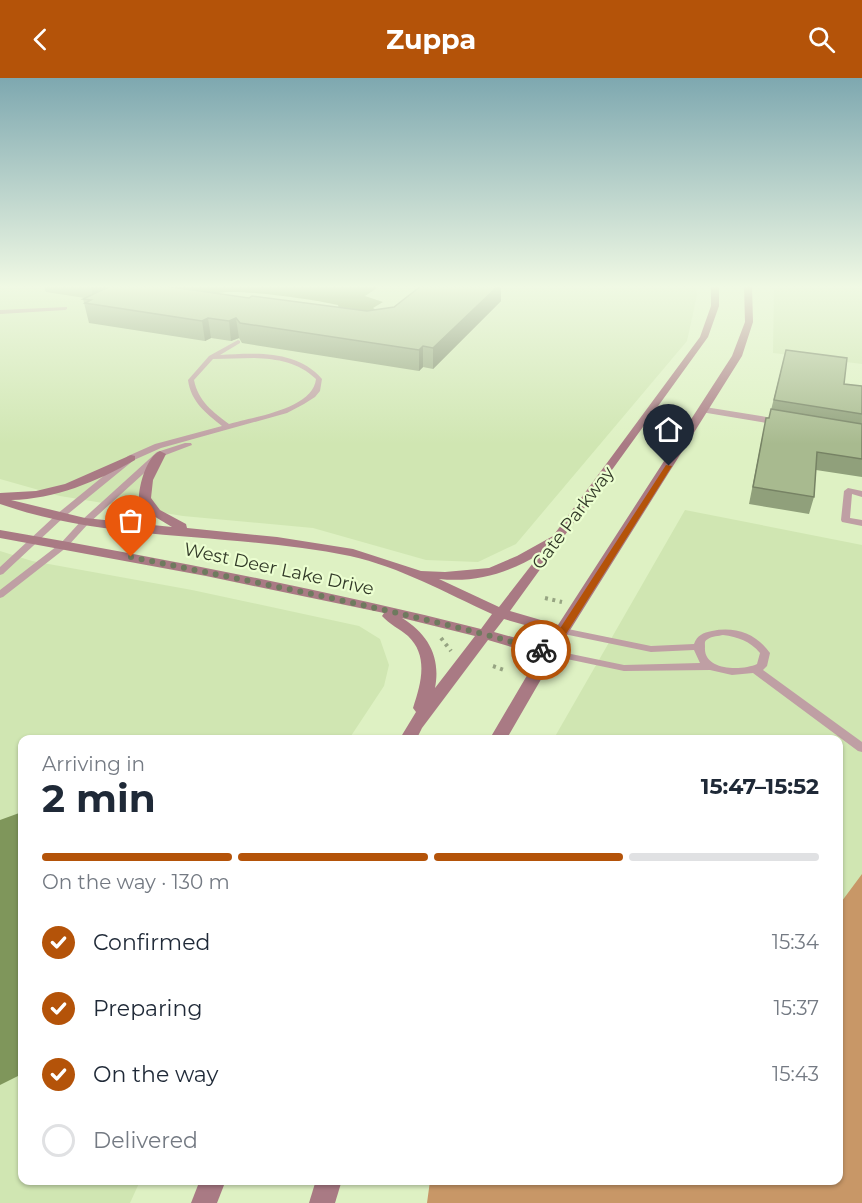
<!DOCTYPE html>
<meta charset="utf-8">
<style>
body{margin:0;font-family:Montserrat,sans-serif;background:#f2f2f3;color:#1f2937;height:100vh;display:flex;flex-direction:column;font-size:22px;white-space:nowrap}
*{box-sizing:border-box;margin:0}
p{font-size:20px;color:#747a83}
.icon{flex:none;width:33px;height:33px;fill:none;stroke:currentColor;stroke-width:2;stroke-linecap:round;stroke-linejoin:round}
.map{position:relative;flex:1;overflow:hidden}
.side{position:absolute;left:18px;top:657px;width:825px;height:450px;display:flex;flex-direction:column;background:#fff;border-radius:12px;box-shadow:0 2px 4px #0004}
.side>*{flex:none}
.pin{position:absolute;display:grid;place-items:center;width:51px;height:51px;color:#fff;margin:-62px -26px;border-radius:50% 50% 50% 0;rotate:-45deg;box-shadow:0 0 6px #0007}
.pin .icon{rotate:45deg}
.courier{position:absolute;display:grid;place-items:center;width:60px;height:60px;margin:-30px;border:4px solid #b45309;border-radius:50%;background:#fff;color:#222;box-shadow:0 2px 8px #0007}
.headline em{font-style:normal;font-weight:700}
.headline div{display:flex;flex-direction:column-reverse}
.headline{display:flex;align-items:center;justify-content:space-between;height:102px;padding:0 24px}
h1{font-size:39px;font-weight:700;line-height:45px}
.bar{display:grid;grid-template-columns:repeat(4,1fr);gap:9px 6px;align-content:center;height:72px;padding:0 24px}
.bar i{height:8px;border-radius:4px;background:#e0e1e3}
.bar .active{background:#b45309}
.bar p{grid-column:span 4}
ol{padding:0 24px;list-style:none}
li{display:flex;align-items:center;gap:18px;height:66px}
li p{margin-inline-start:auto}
li .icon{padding:6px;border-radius:50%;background:#b45309;color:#fff;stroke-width:4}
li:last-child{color:#747a83}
li i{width:33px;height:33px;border:3px solid #e0e1e3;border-radius:50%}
header{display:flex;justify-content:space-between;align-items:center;height:78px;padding:0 24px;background:#b45309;color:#fff;font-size:27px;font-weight:700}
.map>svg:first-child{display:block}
.built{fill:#d0e6b2}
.forest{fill:#c89767}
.water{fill:#7f965b}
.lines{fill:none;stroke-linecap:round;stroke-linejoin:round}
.path{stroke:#96a482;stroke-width:4;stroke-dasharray:3 4.5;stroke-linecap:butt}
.lane{fill:#bf9fa4;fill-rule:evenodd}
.street{fill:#bf9fa4;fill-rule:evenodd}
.secondary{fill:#a97a84;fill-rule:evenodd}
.wall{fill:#90a07b}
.shaded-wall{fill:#768264}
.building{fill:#a8ba8f;stroke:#768264;stroke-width:1.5}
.route{fill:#b45309}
.done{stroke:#6e7a5e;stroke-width:6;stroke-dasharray:0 10.8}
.labels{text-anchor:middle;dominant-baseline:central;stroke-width:4.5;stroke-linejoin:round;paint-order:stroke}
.street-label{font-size:18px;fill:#323a28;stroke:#ebfed0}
</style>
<header><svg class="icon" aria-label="back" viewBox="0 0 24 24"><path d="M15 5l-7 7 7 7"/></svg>Zuppa<svg class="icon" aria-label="search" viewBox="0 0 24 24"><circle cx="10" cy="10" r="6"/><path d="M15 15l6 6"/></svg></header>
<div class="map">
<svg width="862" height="1125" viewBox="0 0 862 1125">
<rect width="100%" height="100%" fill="#def1c3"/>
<!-- built -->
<g class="built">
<polygon points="0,208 695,208 697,217 687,263 516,466 478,484 426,482 313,450 183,438 60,418 0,401"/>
<polygon points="774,208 862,208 862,286 773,275"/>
<polygon points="685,432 862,467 862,1017 839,1022 838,662 553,662"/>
<polygon points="0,473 32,483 192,512 359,548 380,561 389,587 384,608 349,661 22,662 22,1102 140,1103 130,1125 0,1125"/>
</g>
<!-- forest -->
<polygon class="forest" points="862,796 862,1125 427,1125 430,1103 838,1102 839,827"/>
<!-- water -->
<g class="water">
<path d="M 185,208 L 380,208 L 365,218 L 383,224 L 373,230 L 383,236 L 340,236 L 338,227 C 318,222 232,209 215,216 C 212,217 210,220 207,222 L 173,210 Z"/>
<polygon points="22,734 22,996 0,1007 0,742"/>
</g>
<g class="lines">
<!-- path -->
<g class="path">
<polyline points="545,520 562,524"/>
<polyline points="441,560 451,573"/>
<polyline points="493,588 507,593"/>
</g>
<!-- lane -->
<g class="lane">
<polygon points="67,229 67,231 65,232 0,236 0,232"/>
<path d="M 238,262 L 240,263 L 240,265 L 220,277 C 256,275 297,272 322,301 L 320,313 L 315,319 L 304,326 L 287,335 L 161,370 L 134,382 L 63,440 L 3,496 L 0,497 L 0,489 L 57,436 L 128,378 L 155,366 L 222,348 C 206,335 191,324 188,302 L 209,278 ZM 254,280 C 278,281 298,284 316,301 C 313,331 253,339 229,346 C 213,334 198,323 194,302 L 213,281 Z"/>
<polygon points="185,365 191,365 192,367 163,378 88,446 67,469 3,519 0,520 0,512 61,465 82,442 157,374"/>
<polygon points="848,410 862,413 862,419 852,416 850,440 862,442 862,448 842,444 841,442 844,413"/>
<path d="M 563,550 L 651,568 L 694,566 C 697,557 703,555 712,553 C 735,548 757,556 770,575 L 767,588 L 763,592 L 862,664 L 862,674 L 858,673 L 753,595 L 732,597 L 710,592 L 624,593 L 543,576 L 542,574 L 547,571 L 624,587 L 700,585 L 694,572 L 651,574 L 559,555 L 558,553 ZM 723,557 C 738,559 750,563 760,575 L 757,586 C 742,593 703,593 705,569 C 705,565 704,563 708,561 C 712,558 719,558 723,557 Z"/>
</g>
<!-- street -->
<polygon class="street" points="705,329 785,342 790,345 785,348 701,334 700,332"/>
<!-- secondary -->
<g class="secondary">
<path d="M 711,208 L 719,208 L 719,228 L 708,259 L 510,533 L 558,547 L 732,278 L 745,244 L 744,208 L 752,208 L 753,244 L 742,278 L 562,565 L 506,662 L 489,662 L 539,577 L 488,562 L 422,650 L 416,662 L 399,662 L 416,634 L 413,630 C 421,606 429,578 408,558 C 400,551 389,546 382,538 L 384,535 L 206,498 L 0,460 L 0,452 C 161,480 322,511 481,551 L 492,536 C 446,515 400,489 350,478 C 234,454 112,465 0,426 L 0,415 L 36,413 L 65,406 L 131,377 L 135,378 L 135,382 C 96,404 55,421 11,422 L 85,440 L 172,449 L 152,437 L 139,420 C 139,407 147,378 160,373 L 166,376 L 153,402 L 151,420 L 160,432 L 186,446 L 187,450 L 277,459 L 353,471 L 421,493 L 445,494 L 489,490 L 517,478 L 553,458 L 700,259 L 711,228 ZM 540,476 L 499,529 L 439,501 C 476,505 508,495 540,476 ZM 402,540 L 475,558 L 435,610 C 441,579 428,556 402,540 ZM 504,541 L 553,555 L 545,568 L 494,554 Z"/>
<polygon points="200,1102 226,1102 217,1125 191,1125"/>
<polygon points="316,1102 342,1102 335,1125 309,1125"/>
</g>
</g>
<!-- wall -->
<g class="wall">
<polygon points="43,208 165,208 249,220 367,233 394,229 501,208 501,223 433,291 423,289 419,293 242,265 239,260 231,263 211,260 205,263 89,245 83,221 85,220 46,214"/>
<polygon points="786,272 844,306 862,308 862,399 816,392 814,419 809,436 749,426 766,340 769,340"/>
</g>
<!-- shaded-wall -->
<g class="shaded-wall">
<polygon points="91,208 122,208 94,222"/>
<polygon points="498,208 501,208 501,223 433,291 433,270"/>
<polygon points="208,240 211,260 205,263 202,243"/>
<polygon points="236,240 239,260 231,263 229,243"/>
<polygon points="423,268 423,289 419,293 419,272"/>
</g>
<!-- building -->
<g class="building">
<polygon points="110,208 165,208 249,220 252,218 367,233 394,229 421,208 498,208 433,270 423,268 419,272 240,245 236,240 229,243 208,240 202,243 85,225 91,222 83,221"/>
<polygon points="786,272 847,280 844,306 862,308 862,336 774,322"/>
<polygon points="771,331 862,346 862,381 817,374 814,419 753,409 766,340 769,340"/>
</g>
<!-- sky -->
<linearGradient id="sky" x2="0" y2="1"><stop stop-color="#7ea8b0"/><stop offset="0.57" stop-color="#f0f9e4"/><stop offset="1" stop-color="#f0f9e4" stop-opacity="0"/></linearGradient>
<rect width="862" height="366" fill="url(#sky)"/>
<!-- route -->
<polygon class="route" points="666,387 672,388 566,556 551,576 537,574 537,570 545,570 559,552"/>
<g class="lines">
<!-- done -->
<path class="done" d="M 131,479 C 268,507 406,533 541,572"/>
</g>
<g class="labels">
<!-- street labels -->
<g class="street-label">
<text transform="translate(573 440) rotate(-53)">Gate Parkway</text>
<text transform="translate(279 491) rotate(12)">West Deer Lake Drive</text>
</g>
</g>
</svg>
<div class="pin" style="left:131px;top:479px;background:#ea580c"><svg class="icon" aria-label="bag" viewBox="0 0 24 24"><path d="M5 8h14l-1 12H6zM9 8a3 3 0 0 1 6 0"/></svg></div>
<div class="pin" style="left:669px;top:388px;background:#1f2937"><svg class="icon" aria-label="home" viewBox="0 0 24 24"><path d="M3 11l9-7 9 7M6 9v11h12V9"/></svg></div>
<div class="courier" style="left:541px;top:572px"><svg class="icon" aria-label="bike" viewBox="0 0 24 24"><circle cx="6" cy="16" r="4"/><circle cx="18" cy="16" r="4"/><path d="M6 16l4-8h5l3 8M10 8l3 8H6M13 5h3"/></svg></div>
<section class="side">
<div class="headline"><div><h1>2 min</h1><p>Arriving in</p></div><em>15:47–15:52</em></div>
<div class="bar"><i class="active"></i><i class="active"></i><i class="active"></i><i></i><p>On the way · 130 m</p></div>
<ol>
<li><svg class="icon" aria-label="check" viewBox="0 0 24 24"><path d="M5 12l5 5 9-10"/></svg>Confirmed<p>15:34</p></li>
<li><svg class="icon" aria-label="check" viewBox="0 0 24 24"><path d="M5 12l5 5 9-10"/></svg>Preparing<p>15:37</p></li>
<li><svg class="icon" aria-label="check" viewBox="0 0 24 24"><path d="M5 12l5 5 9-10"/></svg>On the way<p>15:43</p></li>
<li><i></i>Delivered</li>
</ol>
</section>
</div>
